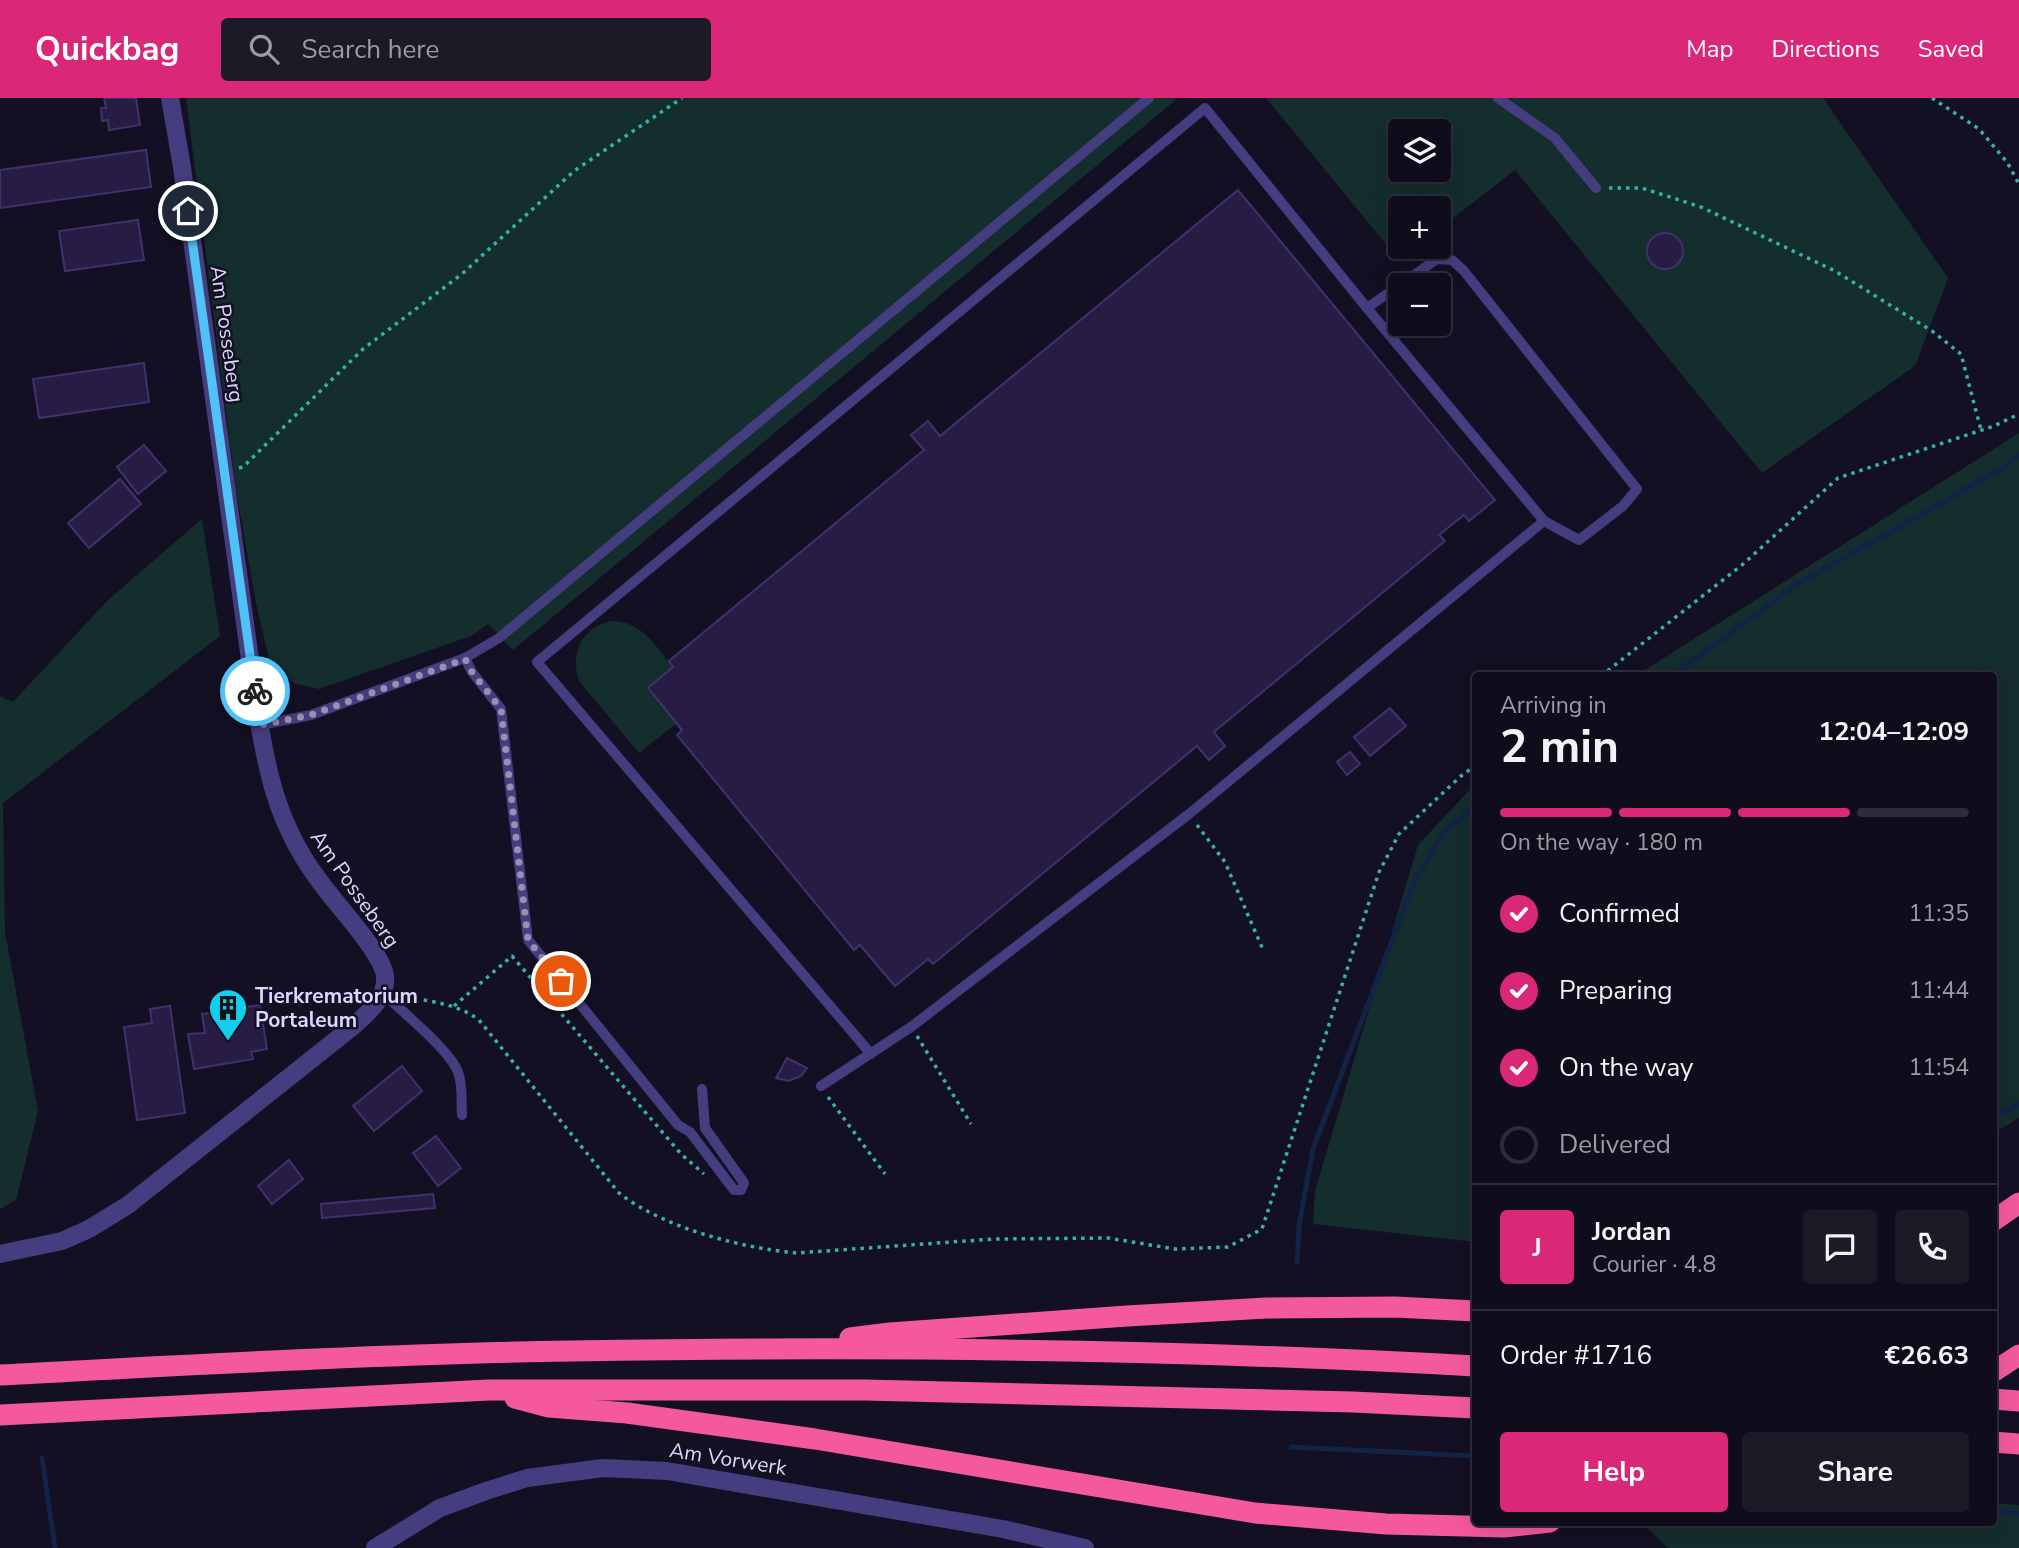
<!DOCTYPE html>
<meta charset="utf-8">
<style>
body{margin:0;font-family:"Nunito Sans",sans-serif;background:#1d1a28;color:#f1f3f6;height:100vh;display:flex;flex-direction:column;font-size:26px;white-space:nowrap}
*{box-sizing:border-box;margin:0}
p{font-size:23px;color:#9b9ba3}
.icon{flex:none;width:38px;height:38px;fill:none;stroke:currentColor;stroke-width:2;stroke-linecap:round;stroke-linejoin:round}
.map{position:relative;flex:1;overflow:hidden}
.drawer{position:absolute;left:1472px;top:574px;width:525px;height:854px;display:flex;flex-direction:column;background:#0f0c1b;border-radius:7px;box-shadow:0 7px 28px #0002,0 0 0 2px #2f2c3a}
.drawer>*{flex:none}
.fabs{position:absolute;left:1388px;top:21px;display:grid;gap:14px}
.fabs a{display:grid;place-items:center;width:63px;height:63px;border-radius:7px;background:#0f0c1b;box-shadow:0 7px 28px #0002,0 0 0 2px #2f2c3a;font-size:35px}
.pin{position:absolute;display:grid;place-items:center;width:60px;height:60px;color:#fff;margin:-30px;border:4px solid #fff;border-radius:50%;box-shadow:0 2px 7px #0007}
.courier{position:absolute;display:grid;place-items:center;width:70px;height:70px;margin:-35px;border:5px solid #4fc3f7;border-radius:50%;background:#fff;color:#222;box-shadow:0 2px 9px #0007}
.headline em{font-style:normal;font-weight:700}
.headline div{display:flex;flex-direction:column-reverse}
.headline{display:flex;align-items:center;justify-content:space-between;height:119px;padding:0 28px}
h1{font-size:46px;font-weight:700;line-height:52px}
.bar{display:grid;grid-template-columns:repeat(4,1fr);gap:10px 7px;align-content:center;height:84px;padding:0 28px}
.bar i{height:9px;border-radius:5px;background:#2f2c3a}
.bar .current{background:#db2777}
.bar p{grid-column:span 4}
.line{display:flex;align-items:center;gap:18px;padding:0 28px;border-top:2px solid #2f2c3a}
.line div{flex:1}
.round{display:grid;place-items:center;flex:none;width:74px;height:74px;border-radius:7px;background:#1d1a28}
ol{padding:0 28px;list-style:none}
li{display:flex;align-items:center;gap:21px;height:77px}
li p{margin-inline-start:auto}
li .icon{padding:7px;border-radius:50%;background:#db2777;color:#fff;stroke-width:4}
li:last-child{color:#9b9ba3}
li i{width:38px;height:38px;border:4px solid #2f2c3a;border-radius:50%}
.cta{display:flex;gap:14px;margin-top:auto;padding:14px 28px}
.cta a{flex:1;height:80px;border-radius:7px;background:#db2777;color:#fff;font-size:28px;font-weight:700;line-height:80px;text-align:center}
.cta a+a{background:#1d1a28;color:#f1f3f6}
header{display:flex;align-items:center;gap:42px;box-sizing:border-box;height:98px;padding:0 35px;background:#db2777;color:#fff}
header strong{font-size:33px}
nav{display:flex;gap:38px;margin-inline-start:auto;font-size:24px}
.search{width:490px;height:63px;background:#1d1a28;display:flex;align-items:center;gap:18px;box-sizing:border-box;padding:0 24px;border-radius:7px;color:#9b9ba3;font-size:26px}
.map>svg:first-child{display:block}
.green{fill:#142d2d;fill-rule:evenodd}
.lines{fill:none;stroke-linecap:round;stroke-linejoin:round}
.stream{stroke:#112347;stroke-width:5}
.building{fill:#271d44;stroke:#40316e;stroke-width:2}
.path{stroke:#37afad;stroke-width:3.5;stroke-dasharray:3.5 5;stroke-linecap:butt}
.lane{stroke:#443e80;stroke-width:10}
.street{stroke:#443e80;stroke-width:18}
.highway{stroke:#f4599d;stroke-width:21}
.done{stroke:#9691b0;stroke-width:7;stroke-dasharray:0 12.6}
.route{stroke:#4fc3f7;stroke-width:9}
.labels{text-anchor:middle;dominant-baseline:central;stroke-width:5;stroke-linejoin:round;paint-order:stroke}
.street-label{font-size:21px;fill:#dcd6fc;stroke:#141024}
.poi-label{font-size:21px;font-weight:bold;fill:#dcd6fc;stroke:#141024;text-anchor:start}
</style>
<header>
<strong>Quickbag</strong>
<div class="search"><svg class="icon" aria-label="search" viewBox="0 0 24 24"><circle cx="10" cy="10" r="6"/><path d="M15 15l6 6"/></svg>Search here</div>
<nav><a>Map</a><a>Directions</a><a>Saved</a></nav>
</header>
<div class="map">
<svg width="2019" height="1450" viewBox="0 0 2019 1450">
<rect width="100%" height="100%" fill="#141024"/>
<!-- green -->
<g class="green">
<polygon points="186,0 1178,0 513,552 488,526 471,538 319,591 296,586 280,575 269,562 256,505 236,392"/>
<path d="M 1266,0 L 1823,0 L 1948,180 L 1915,268 L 1762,375 L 1515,72 L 1439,131 L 1438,110 L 1400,110 L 1400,149 L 1417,149 L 1399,162 ZM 1400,33 L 1438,33 L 1438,72 L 1400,72 Z"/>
<polygon points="2019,335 2019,1020 1993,1035 1993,578 1637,577"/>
<polygon points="202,421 220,538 3,705 5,834 38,1013 16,1102 0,1111 0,598 13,604 108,502"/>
<path d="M 613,523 C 643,524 655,548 673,569 L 648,590 L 677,625 L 639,655 L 579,583 C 570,553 582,529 613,523 Z"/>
<polygon points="1475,686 1475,1144 1313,1126 1315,1093 1418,747"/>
<polygon points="1993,1405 2019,1407 2019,1450 1668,1450 1642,1425 1993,1424"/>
</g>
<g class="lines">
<!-- stream -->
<g class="stream">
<polyline points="1672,578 1796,487 1945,403 2007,367 2019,357"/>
<polyline points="1993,1018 2019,1007"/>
<polyline points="1297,1164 1299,1128 1313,1051 1413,787 1443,735 1475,709"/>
<polyline points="1291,1349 1475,1358"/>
<polyline points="42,1360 55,1450"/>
<polyline points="1993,1413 2019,1416"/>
</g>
</g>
<!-- building -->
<g class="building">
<polygon points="104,0 136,0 140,27 109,32 108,22 102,23 101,10 106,10"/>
<polygon points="146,52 151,89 0,110 0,72"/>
<polygon points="1238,92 1495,402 1469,423 1464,417 1439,437 1445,443 1214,634 1225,648 1209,662 1197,648 933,866 928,861 895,888 860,847 854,852 677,637 682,632 648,590 673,569 669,563 924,352 911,337 928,323 940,338"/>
<polygon points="138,122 144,162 65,173 59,133"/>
<circle cx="1665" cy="153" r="18"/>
<polygon points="144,265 149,304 39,320 33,281"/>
<polygon points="144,347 166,373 138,396 117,369"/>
<polygon points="120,381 141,406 89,450 68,425"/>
<polygon points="1390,610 1406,628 1370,658 1354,639"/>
<polygon points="1350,654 1360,666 1347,677 1337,664"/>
<polygon points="260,907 267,951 251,954 253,961 194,971 188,936 205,935 202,916"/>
<polygon points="170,908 185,1015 137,1022 124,929 152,925 150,911"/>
<polygon points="787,960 807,970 801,978 789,983 776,980"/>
<polygon points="402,968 422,993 374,1033 353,1008"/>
<polygon points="436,1038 461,1070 438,1088 413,1055"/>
<polygon points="289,1062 303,1081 272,1106 258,1088"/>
<polygon points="433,1096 435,1110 322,1120 321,1106"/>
</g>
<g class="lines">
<!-- path -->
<g class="path">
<polyline points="1932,0 1979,31 2007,64 2019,86"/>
<polyline points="1609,90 1642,90 1701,109 1835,173 1932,233 1961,256 1981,332"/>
<polyline points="239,370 243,369 363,251 462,176 574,73 682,0"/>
<polyline points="1601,578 1742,467 1838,380 1994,328 2019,316"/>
<polyline points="1197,727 1225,764 1264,854"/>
<path d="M 407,899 C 433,904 458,906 479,922 L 619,1095 C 664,1130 741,1150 797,1155 L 994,1141 L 1108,1140 L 1175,1151 L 1228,1149 L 1262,1131 L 1379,774 L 1399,736 L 1461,678 L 1475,668"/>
<polyline points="454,908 512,858 681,1056 704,1076"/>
<polyline points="917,938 971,1026"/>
<polyline points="828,999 885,1076"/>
</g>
<!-- lane -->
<g class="lane">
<polyline points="1498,0 1555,40 1596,90"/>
<polyline points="1367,210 1437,161 1452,162 1464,173 1637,391 1623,408 1579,442 1544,423"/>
<polyline points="465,560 472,574 501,611 528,842 678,1027 690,1034 734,1092 741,1092 744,1085 705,1030 702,991"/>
<polyline points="260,627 311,617 465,560 499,540 1149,0"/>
<path d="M 383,895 C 401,913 449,951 458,974 C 463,987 461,1003 462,1017"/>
<polyline points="821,988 911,929 1189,716 1544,423 1367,210 1205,10 537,564 871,956"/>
</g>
<!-- street -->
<g class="street">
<path d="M 0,1156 L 62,1143 L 89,1131 L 128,1107 L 351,930 C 367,916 391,897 384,873 C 376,848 334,804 318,781 C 277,726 266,671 256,605 L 182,69 L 170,0"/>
<polyline points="375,1450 440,1410 486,1393 527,1380 603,1370 667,1373 1003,1431 1085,1450"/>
</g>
<!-- highway -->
<g class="highway">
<polyline points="1993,1123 2019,1105"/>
<polyline points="850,1240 890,1235 1127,1218 1266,1210 1395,1209 1475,1213"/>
<polyline points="1993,1274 2019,1257"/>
<path d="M 0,1277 C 190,1267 380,1256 571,1253 C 872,1248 1174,1251 1475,1268"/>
<polyline points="515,1300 549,1309 627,1315 815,1341 1255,1415 1386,1426 1504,1429 1550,1424"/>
<polyline points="1993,1301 2019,1303"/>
<polyline points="0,1317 489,1292 865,1292 1353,1304 1475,1310"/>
<polyline points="1993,1344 2019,1346"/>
</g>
</g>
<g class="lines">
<!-- done -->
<polyline class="done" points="255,593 260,627 311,617 465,561 472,574 501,611 528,842 561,883"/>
<!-- route -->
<polyline class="route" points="188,113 255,593"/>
</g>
<!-- icons -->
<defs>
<g id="building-pin" transform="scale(2.0125)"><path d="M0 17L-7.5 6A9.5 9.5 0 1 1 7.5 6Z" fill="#10ceee" stroke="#141024"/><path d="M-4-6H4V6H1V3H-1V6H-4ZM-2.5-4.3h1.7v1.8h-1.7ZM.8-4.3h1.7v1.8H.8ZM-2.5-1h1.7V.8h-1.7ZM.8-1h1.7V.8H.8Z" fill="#111"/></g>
</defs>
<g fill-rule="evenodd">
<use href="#building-pin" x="228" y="910"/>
</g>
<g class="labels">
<!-- street labels -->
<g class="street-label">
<text transform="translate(227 236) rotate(82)">Am Posseberg</text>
<text transform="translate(355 791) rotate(55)">Am Posseberg</text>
<text transform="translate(728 1361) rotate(9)">Am Vorwerk</text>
</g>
<!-- poi labels -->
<g class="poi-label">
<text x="255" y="898">Tierkrematorium<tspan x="255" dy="24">Portaleum</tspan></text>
</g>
</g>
</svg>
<div class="fabs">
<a><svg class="icon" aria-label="layers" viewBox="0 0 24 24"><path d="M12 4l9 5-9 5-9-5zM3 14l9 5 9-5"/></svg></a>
<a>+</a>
<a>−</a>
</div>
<div class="pin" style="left:561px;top:883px;background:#ea580c"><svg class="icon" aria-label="bag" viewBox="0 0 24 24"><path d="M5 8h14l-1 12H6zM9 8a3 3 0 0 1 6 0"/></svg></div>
<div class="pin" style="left:188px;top:113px;background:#1f2937"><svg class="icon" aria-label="home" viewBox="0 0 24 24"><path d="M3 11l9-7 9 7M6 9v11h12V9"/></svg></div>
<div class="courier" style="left:255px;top:593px"><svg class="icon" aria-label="bike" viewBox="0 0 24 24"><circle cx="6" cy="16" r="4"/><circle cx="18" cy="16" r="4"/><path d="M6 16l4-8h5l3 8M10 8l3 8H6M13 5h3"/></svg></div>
<section class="drawer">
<div class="headline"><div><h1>2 min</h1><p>Arriving in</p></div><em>12:04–12:09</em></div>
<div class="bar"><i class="current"></i><i class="current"></i><i class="current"></i><i></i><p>On the way · 180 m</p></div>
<ol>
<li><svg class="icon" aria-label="check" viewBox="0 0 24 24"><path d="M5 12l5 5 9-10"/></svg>Confirmed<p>11:35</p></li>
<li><svg class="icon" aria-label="check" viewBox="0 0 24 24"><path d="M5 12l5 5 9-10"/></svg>Preparing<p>11:44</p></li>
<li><svg class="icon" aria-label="check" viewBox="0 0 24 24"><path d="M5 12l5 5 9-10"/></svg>On the way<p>11:54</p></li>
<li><i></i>Delivered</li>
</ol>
<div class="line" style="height:126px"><b class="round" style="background:#db2777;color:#fff">J</b><div><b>Jordan</b><p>Courier · 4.8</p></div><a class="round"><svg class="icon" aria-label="chat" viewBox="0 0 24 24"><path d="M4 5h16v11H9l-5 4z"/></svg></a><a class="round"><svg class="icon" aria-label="phone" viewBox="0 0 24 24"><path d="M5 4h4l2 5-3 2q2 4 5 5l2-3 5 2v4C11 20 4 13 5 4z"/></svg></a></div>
<div class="line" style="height:91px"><div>Order #1716</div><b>€26.63</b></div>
<div class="cta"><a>Help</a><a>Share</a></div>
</section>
</div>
